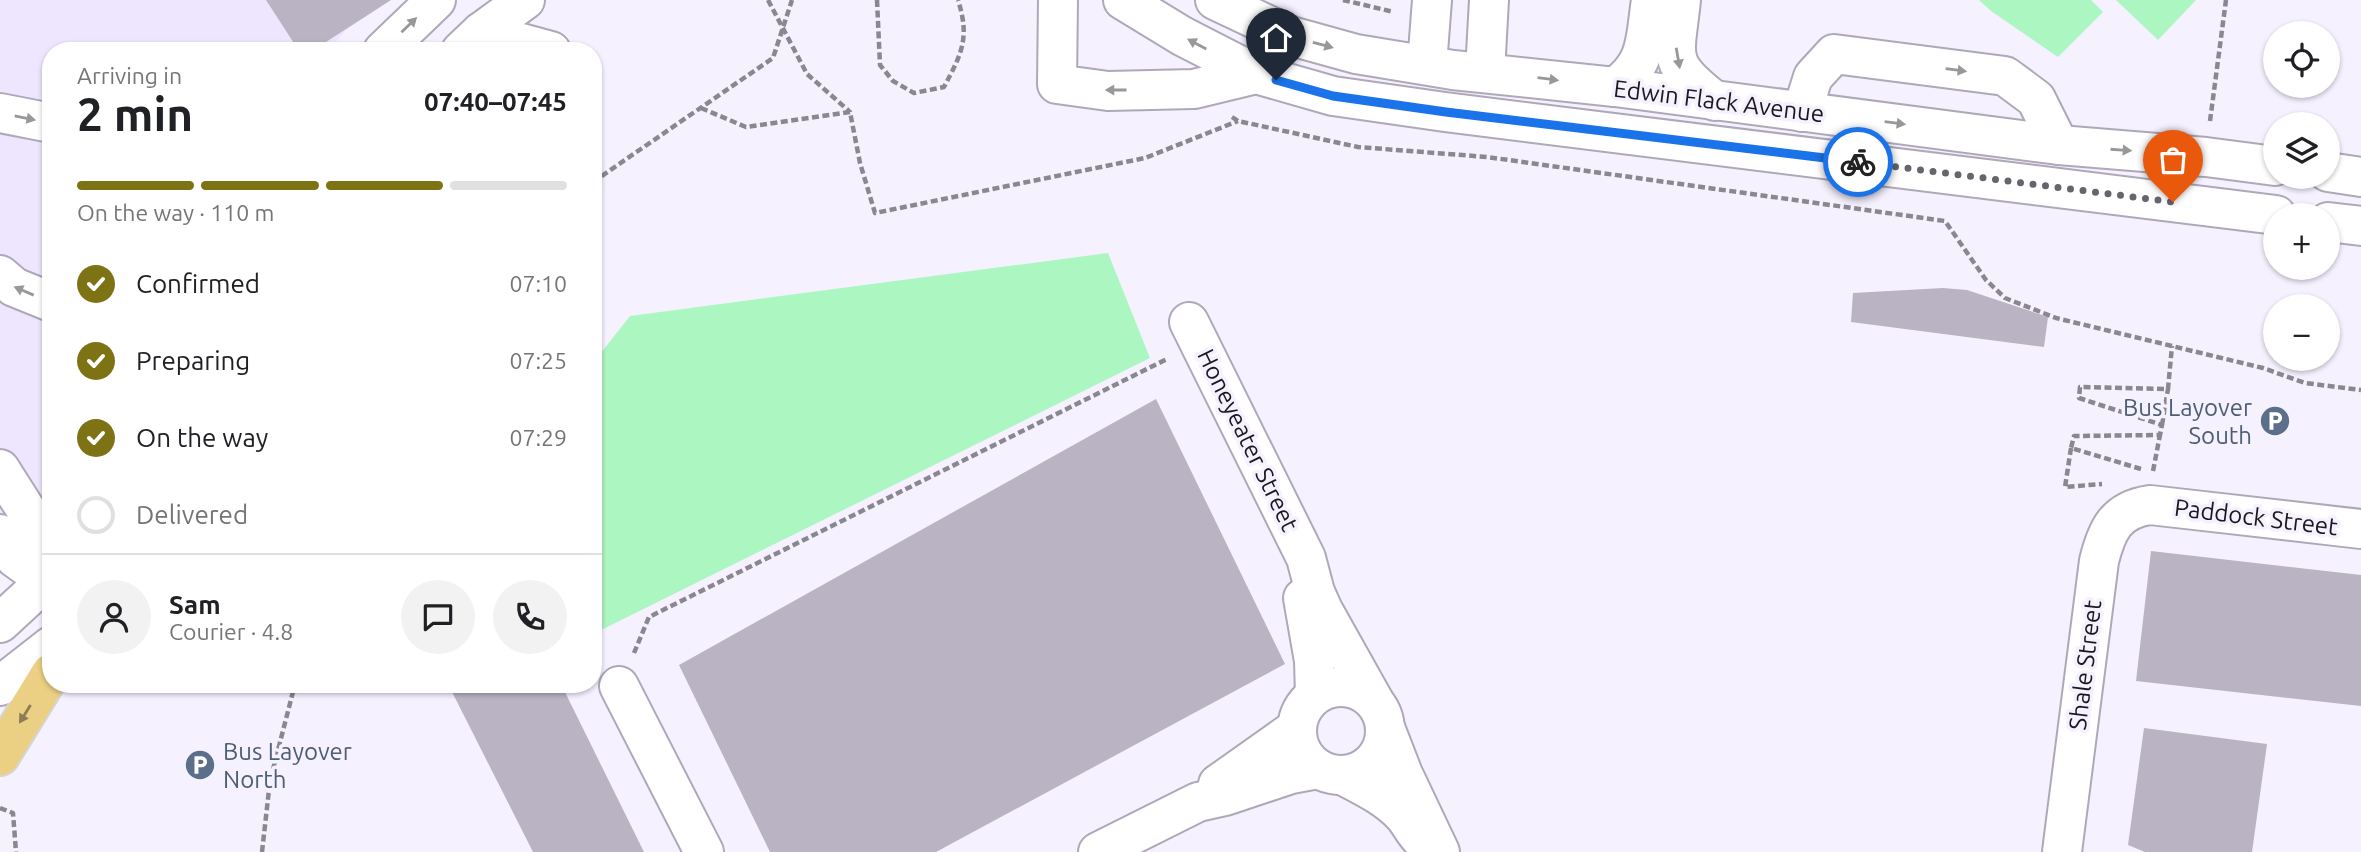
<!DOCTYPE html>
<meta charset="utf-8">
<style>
body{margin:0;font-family:Ubuntu,sans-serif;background:#f2f2f2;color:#202124;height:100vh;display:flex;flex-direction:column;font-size:26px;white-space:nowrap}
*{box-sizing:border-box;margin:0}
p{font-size:23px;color:#757577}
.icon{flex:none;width:38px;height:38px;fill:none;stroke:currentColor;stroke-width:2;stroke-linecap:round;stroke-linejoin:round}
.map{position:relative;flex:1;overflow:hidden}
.panel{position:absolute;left:42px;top:42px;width:560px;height:651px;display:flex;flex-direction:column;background:#fff;border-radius:28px;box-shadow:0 2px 5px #0004}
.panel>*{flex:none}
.fabs{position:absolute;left:2263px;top:21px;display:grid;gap:14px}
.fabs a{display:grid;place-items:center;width:77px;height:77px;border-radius:50%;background:#fff;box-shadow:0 2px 5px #0004;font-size:35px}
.pin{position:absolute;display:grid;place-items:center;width:60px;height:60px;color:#fff;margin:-72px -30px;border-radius:50% 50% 50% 0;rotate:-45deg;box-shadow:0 0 7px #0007}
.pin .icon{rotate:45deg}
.courier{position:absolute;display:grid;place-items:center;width:70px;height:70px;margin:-35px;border:5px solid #1a73e8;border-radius:50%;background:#fff;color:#222;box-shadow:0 2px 9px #0007}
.head em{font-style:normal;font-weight:600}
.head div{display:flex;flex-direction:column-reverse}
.head{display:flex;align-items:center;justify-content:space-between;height:119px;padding:0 35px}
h1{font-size:46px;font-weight:600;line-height:52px}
.bar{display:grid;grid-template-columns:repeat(4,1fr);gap:10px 7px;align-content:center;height:84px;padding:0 35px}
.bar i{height:9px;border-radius:5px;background:#e0e0e0}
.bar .selected{background:#7e7314}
.bar p{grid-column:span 4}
.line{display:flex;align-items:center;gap:18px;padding:0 35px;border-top:2px solid #e0e0e0}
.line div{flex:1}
.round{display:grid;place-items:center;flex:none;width:74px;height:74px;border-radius:37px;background:#f2f2f2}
ol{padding:0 35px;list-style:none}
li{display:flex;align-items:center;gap:21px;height:77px}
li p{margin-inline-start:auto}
li .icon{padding:7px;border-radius:50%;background:#7e7314;color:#fff;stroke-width:4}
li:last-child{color:#757577}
li i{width:38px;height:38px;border:4px solid #e0e0e0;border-radius:50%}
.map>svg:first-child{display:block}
.built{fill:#eee6fe}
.green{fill:#acf6c2}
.building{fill:#b9b3c3}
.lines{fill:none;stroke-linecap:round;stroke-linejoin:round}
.minor-casing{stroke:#aea8b8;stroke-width:42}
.major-casing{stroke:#d6d5d6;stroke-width:42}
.path{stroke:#8b8791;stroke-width:4.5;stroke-dasharray:7 3.5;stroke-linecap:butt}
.minor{stroke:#fff;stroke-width:38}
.major{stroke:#ebd084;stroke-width:38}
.oneway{fill:#98979a}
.oneway2{fill:#8d7d56}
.done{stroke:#67646d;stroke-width:7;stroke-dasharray:0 12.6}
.route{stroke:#1a73e8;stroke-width:9}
.labels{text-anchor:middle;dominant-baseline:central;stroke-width:7;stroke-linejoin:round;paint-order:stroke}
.street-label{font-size:24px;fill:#1a181e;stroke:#f6f1ff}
.service-label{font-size:24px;fill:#4e5e75;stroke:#f6f1ff;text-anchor:end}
</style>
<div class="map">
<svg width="2361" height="852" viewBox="0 0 2361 852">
<rect width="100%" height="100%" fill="#f6f1ff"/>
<!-- built -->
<polygon class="built" points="0,0 391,0 347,29 328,51 51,51 51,491 0,527"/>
<!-- green -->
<g class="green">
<polygon points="1979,0 2091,0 2103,12 2058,57 1991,11"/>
<polygon points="2116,0 2196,0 2158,40"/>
<polygon points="1108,253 1150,358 593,634 593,363 630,316"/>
</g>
<!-- building -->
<g class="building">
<polygon points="266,0 391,0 312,51 299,51"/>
<polygon points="1943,288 1967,290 2048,317 2044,347 1851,322 1853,293"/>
<polygon points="1156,399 1285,664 936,852 770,852 679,665"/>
<polygon points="2151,551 2361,575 2361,706 2136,681"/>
<polygon points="448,684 561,684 644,852 533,852"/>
<polygon points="2144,728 2267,744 2252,852 2145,852 2128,845"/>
</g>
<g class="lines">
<!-- minor casing -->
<g class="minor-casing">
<g id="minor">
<polyline points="1058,0 1057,84 1108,91 1194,89 1256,74"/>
<polyline points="1123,0 1182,36 1256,74 1333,96 1445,112 2276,215"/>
<polyline points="1215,0 1291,36 1356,54 1453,70 1615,87 2059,145 2206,157 2275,166"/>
<path d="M 1681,0 C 1675,59 1665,62 1715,101"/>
<polyline points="481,32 551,51"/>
<polyline points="383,51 436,0"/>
<polyline points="461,51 481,32 525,0"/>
<polyline points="1427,65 1432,0"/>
<polyline points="1485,72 1489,0"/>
<path d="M 1615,87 C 1649,63 1645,38 1651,0"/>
<polyline points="1802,112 1813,77 1834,54 2005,76 2036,99 2059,145"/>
<polyline points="0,113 51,123"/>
<polyline points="2328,172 2361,177"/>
<polyline points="2328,222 2361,226"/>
<polyline points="0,275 14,287 51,302"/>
<polyline points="1189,322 1306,558 1315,592 1323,610 1374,701"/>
<polyline points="0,469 35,524 47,580"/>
<polyline points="0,534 15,558 51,584"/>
<polyline points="1303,598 1314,661 1315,695"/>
<polyline points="0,623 51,576"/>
<polyline points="0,686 51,646"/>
<polyline points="619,686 704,852"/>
<circle cx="1341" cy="731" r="44"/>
<polyline points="1386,730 1403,774 1440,852"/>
<path d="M 1344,776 C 1365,787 1388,798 1404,816 C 1410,823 1414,832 1421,839"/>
<polyline points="1218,784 1297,728"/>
<polyline points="1098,852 1198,802 1225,796 1291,774 1318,769"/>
<path d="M 2062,852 L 2099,561 C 2107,529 2116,510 2150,505 L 2361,529"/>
</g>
</g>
<!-- major casing -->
<g class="major-casing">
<polyline id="major" points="0,756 51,673"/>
</g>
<!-- path -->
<g class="path">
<polyline points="768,0 807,74 849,111"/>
<path d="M 877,0 L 880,65 L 893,81 L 914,93 L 944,87 C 962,53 970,38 958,0"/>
<polyline points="1343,0 1394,12"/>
<polyline points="701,108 746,127 850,112 860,163 875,213 1145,158 1238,121"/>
<polyline points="1232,117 1238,121 1358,147 1487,157 1945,221 1986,280 2005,298 2056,318 2263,368 2305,383 2361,390"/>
<polyline points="2210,121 2226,0"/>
<polyline points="593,182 773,58 792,0"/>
<polyline points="2162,425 2168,389"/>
<polyline points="2071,448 2065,487 2102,484"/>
<polyline points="2141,469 2071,448 2074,436 2160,435 2162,425 2079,398 2080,387 2168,389 2172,346"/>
<polyline points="2153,471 2160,435"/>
<polyline points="634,653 649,617 1167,359"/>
<polyline points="0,808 13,813 16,852"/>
<polyline points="262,852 270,781 295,684"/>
</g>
<!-- minor -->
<use href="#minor" class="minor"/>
<!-- major -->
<use href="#major" class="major"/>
</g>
<!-- one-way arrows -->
<defs><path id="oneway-solid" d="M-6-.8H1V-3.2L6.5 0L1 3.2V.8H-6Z" transform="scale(1.75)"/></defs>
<g class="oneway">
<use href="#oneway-solid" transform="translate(409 25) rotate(-44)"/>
<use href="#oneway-solid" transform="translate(1197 44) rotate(-152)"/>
<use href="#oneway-solid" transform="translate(1323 45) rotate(15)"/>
<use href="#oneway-solid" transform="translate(1678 58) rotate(80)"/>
<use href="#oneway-solid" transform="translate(1956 70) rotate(7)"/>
<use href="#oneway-solid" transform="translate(1548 79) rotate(7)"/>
<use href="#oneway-solid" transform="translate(1116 90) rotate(-180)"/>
<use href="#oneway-solid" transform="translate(25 118) rotate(11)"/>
<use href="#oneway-solid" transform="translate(1895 123) rotate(7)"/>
<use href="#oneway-solid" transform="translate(2121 150) rotate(4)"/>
<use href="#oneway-solid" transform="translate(24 291) rotate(-157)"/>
</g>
<use class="oneway2" href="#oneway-solid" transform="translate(25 714) rotate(122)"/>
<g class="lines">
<!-- done -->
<polyline class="done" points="1858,162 2173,202"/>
<!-- route -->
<polyline class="route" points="1276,80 1333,96 1446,112 1858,162"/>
</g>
<!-- icons -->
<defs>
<g id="parking-disc" transform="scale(1.575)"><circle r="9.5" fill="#5c6f8a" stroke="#f6f1ff"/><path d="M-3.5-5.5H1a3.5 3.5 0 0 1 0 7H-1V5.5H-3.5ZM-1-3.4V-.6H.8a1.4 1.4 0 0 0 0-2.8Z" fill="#fff"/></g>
</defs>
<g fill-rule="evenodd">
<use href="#parking-disc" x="2275" y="421"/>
<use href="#parking-disc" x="200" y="765"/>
</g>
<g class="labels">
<!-- street labels -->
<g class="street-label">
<text transform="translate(1719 101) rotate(7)">Edwin Flack Avenue</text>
<text transform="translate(1248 440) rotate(64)">Honeyeater Street</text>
<text transform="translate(2256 517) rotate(7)">Paddock Street</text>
<text transform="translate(2085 665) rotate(-83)">Shale Street</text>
</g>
<!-- service labels -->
<g class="service-label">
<text x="2252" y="407">Bus Layover<tspan x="2252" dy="28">South</tspan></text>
<text x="223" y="751" text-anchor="start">Bus Layover<tspan x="223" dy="28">North</tspan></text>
</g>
</g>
</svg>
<div class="fabs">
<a><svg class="icon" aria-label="locate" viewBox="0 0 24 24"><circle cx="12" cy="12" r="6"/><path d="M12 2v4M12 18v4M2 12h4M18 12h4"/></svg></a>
<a><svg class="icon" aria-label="layers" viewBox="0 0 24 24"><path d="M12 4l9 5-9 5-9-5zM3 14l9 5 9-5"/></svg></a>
<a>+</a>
<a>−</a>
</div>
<div class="pin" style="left:2173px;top:202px;background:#ea580c"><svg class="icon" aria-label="bag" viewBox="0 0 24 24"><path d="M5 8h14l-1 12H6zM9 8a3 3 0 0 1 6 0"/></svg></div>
<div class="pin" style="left:1276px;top:80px;background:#1f2937"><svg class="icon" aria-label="home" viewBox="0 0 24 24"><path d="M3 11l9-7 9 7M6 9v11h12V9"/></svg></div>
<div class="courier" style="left:1858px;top:162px"><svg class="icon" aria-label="bike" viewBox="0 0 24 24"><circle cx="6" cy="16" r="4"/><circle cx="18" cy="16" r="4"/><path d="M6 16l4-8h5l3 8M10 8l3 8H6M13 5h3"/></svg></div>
<section class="panel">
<div class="head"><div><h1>2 min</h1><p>Arriving in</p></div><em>07:40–07:45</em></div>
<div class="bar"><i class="selected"></i><i class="selected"></i><i class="selected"></i><i></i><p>On the way · 110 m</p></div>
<ol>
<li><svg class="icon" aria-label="check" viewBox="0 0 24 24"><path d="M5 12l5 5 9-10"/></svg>Confirmed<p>07:10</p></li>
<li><svg class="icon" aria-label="check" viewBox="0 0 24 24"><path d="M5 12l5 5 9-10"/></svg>Preparing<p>07:25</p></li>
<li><svg class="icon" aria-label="check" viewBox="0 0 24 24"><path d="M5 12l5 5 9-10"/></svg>On the way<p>07:29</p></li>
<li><i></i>Delivered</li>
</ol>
<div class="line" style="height:126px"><a class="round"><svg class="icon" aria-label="person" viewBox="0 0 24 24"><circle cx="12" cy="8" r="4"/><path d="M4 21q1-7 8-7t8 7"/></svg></a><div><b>Sam</b><p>Courier · 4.8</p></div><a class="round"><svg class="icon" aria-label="chat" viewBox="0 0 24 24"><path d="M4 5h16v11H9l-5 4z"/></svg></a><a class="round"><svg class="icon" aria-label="phone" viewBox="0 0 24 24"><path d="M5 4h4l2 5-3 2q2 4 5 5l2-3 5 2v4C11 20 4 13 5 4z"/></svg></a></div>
</section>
</div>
